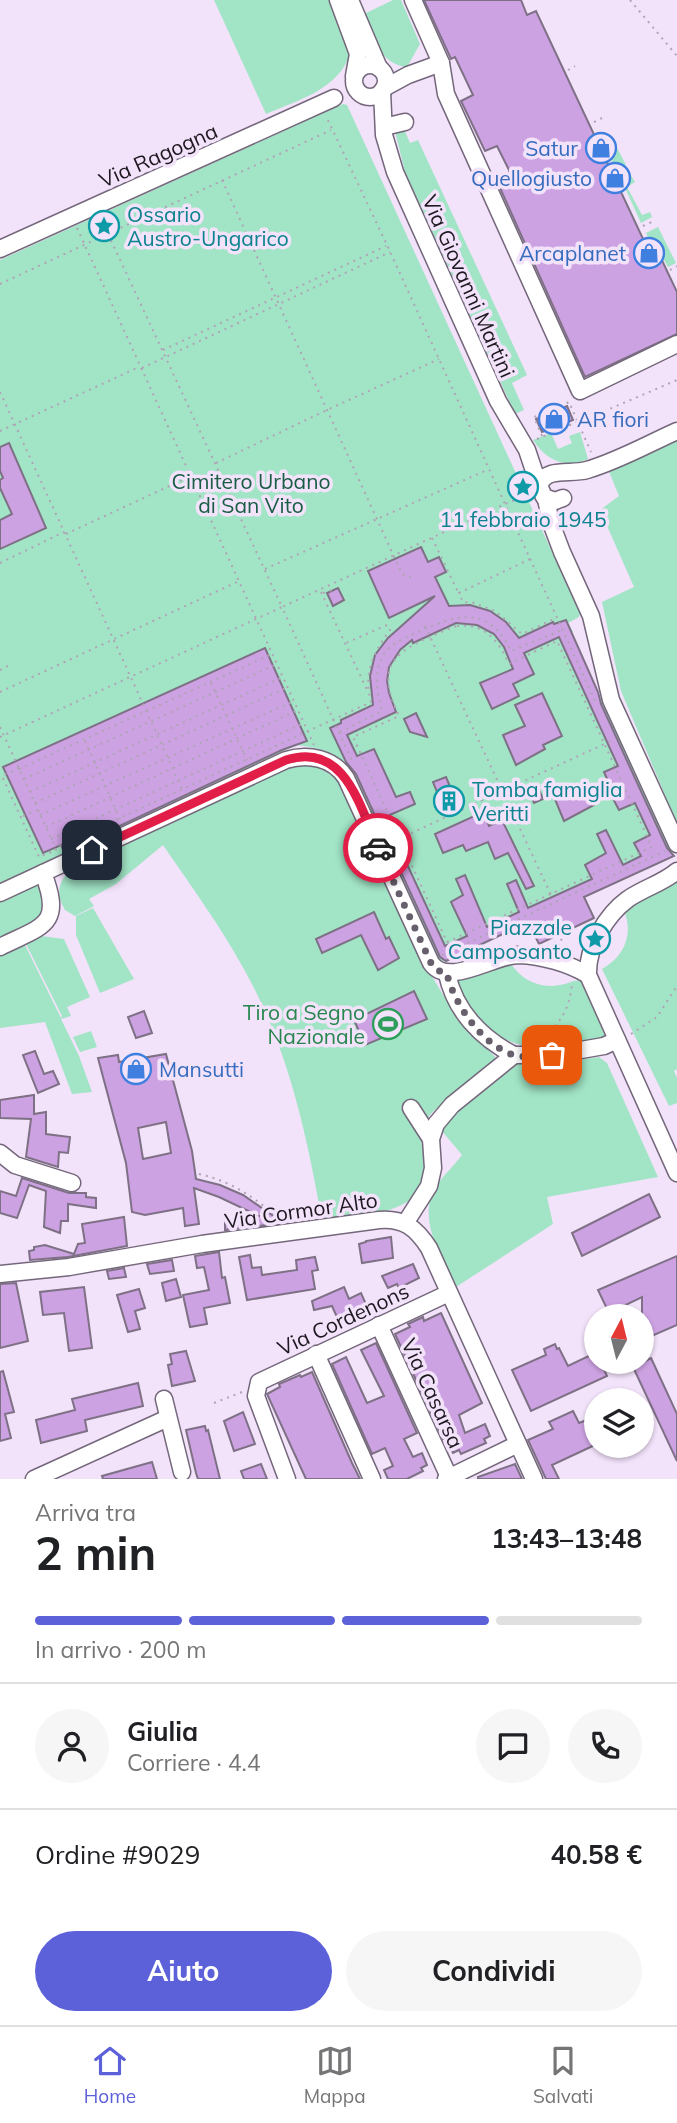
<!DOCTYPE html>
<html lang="it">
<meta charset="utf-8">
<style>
body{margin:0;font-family:Mulish,sans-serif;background:#f6f6f6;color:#202124;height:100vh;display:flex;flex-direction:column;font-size:26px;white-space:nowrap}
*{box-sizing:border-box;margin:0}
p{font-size:23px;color:#757577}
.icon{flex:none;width:38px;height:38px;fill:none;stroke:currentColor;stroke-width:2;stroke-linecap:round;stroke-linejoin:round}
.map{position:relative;height:1479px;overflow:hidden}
.panel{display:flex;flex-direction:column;background:#fff;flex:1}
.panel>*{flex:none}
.needle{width:46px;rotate:7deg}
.tools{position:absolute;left:584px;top:1304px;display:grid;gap:14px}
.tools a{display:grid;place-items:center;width:70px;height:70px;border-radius:50%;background:#fff;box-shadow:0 2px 5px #0004;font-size:35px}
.pin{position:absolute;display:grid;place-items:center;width:60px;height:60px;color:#fff;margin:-30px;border-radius:14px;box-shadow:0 4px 10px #0006}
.courier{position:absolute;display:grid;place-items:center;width:70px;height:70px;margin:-35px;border:5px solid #e11d48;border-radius:50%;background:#fff;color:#222;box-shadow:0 2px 9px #0007}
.summary em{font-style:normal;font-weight:700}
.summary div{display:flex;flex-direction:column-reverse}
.summary{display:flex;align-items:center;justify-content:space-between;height:119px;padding:0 35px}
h1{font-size:46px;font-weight:700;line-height:52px}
.bar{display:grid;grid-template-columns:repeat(4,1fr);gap:10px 7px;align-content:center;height:84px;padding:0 35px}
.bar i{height:9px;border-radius:5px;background:#e0e0e0}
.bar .on{background:#5d61d9}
.bar p{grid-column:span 4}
.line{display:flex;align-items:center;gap:18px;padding:0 35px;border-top:2px solid #e0e0e0}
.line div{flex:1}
.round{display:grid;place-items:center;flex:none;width:74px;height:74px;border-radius:37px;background:#f6f6f6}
.button{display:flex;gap:14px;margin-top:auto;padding:14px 35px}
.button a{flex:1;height:80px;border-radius:42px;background:#5d61d9;color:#fff;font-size:28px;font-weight:700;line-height:80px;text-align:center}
.button a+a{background:#f6f6f6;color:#202124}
.tab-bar{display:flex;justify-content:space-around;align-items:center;height:98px;border-top:2px solid #e0e0e0;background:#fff;font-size:19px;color:#757577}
.tab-bar a{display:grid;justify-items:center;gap:4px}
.tab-bar .on{color:#5d61d9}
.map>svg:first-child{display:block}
.green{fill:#a2e5c6}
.building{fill:#cda2e2;stroke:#7e7085;stroke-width:2;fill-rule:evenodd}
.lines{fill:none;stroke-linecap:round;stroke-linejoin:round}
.minor-casing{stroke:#74677b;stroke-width:19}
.path{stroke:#b0a3b6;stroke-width:2;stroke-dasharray:2 5;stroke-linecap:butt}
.minor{stroke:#fff;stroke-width:16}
.done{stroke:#685f6d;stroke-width:7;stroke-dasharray:0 12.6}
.route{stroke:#e11d48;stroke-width:9}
.labels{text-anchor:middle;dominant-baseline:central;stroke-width:7;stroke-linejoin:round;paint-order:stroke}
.shop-label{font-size:21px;fill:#366cbe;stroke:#f2e2fa;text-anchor:end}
.street-label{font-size:21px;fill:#1e1921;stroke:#f2e2fa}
.culture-label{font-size:21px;fill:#0d838f;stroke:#f2e2fa;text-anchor:start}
.park-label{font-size:21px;fill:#1a5d45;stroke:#f2e2fa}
.leisure-label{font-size:21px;fill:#27864d;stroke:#f2e2fa;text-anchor:end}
</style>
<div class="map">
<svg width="677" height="1479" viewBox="0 0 677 1479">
<rect width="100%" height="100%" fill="#f2e2fa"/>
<!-- green -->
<g class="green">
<path d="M 214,0 L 331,0 L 350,54 C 338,90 298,100 266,114 Z"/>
<path d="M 393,0 L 401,0 L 420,44 L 407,67 C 379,64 373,36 364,14 Z"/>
<path d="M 343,104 L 347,105 L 580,613 L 579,617 L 568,623 L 573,632 L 571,633 L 674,856 L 584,897 L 594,918 L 539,944 L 528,922 L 438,964 L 347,765 C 332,750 317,748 297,745 L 0,883 L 0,260 Z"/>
<polygon points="403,127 410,143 418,140 527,375 512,383 524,410 515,414 405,172 395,131"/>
<polygon points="615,144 626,165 616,170 608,152 609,148"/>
<polygon points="630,174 635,182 627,187 642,215 650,212 652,217 641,223 621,179"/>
<path d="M 658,227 L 676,263 L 668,267 C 661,253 652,247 646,233 Z"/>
<path d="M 580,432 L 588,459 C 565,469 547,461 533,440 L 551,433 L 558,449 L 572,443 L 569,436 Z"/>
<polygon points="677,440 677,821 676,821 621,691 602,602 634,587 600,510 619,496 608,469"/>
<path d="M 312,765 L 338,778 L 430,973 L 455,1015 L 497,1059 C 483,1071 469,1083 455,1094 C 446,1102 433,1109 427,1119 C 416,1137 423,1144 425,1161 C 435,1215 358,1216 322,1221 C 307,1135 288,1048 245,971 C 221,927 191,886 163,845 L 116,884 L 89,899 L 94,906 L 75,916 L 65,910 C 60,901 57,894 61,883 C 71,860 97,872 111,861 C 116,857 119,848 124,843 C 142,835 161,829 179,820 C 216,802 271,763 312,765 Z"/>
<path d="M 677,877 L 677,1069 L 674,1071 L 677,1078 L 677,1103 L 669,1106 L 602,969 C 626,956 634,932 623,908 Z"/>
<polygon points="37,882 44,891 43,916 0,942 0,900"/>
<polygon points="93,908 134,979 100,993 76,935 76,916"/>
<polygon points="41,936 64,939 90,997 67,1007 71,1016 61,1019 79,1056 92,1092 72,1094 45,1022 0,1028 0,955 24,943 61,1018 62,1016 26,944"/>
<path d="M 510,962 C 521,980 539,989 560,985 C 568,984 574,979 582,981 L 609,1037 C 563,1047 518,1060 481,1021 C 475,1015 467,1008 464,1000 C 459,992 453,985 460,976 Z"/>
<polygon points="91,1031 97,1047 80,1052 73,1037"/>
<path d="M 599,1057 L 607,1063 L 658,1177 L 547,1197 L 553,1224 L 456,1287 C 443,1260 420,1225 432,1194 C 438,1180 453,1167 462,1155 L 442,1131 L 450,1115 L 514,1063 L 564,1062 Z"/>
</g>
<!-- building -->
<g class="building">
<polygon points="424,0 521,0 527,15 536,11 652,258 659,254 677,292 677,334 585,377 496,179 510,172 497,146 485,151 461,101 473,95 455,57 451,59"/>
<polygon points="567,406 573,420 542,432 536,419"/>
<polygon points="9,443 46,528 0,549 0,520 12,514 0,488 0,480 3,478 0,471 0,447"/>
<path d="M 421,547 L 428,562 L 439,557 L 446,572 L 435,577 L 449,606 L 470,605 L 490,611 L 506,622 L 519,638 L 553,622 L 554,624 L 566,620 L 598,692 L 601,704 L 667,848 L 674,856 L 584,897 L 594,918 L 539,944 L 528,922 L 446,961 L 440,957 L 356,774 L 346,762 L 330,728 L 341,723 L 341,720 L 373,705 L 370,676 L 375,655 L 388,638 L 435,596 L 389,618 L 368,571 ZM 456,623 L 477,625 L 494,634 L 504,647 L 513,669 L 480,683 L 492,709 L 519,696 L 513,684 L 534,674 L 524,653 L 559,637 L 618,766 L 604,772 L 612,790 L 609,791 L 619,810 L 635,803 L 650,835 L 634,843 L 641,856 L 623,865 L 606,830 L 597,834 L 606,853 L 585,865 L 592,879 L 528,908 L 516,880 L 507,884 L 519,912 L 487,927 L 465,875 L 456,879 L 463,895 L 451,902 L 467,936 L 445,946 L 385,817 L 415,804 L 410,792 L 396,797 L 374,749 L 357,756 L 347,735 L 396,712 L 389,693 L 387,681 L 389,667 L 400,650 L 412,640 L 413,643 Z"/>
<polygon points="338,588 344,600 333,606 327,593"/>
<polygon points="265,648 307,741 282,750 64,852 61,845 43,853 3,767"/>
<polygon points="542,693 562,736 543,745 545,749 516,765 503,735 525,726 515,705"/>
<polygon points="416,713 427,737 410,732 404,719"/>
<polygon points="446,777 456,801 443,807 433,782"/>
<polygon points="564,786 569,797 587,789 594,805 564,821 552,792"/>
<polygon points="538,787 543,799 534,803 529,790"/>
<polygon points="483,812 489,826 502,820 534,886 526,889 508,853 495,859 488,842 466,851 463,845 443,853 435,834"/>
<polygon points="374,912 386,939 389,937 399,958 378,970 361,935 322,953 316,939"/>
<polygon points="414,991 427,1019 365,1045 354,1020"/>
<polygon points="144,1011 152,1033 136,1038 128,1017"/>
<polygon points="35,1051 44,1074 53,1071 59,1084 38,1093 23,1055"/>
<path d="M 166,1054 L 192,1151 L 196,1179 L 220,1185 L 243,1195 L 275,1217 L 272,1222 L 265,1219 L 266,1225 L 225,1230 L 225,1221 L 259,1216 L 219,1197 L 194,1188 L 199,1224 L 185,1226 L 183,1208 L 145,1215 L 132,1212 L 126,1163 L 98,1058 L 118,1055 L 119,1062 ZM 166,1122 L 171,1153 L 143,1159 L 138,1128 Z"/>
<polygon points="34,1095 34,1114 46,1112 46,1134 70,1137 68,1153 59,1152 58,1167 26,1157 31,1119 0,1118 0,1100"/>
<polygon points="22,1178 69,1193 86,1193 86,1197 96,1198 96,1208 68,1204 68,1221 61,1221 60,1233 44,1227 46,1191 29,1185 17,1218 0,1213 0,1191 16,1196"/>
<polygon points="649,1194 660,1217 582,1256 572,1233"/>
<polygon points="124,1217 127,1246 68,1257 30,1260 29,1251 34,1250 34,1247 45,1245 74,1254 78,1244 85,1243 82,1224"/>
<polygon points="391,1237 393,1258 362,1263 359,1244 366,1242 366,1241"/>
<polygon points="219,1252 222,1278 225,1277 230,1303 204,1308 207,1324 190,1327 183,1295 209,1290 204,1267 197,1268 195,1256"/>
<polygon points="250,1255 252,1268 261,1267 262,1275 297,1270 296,1260 315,1257 318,1270 312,1271 315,1289 247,1300 239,1257"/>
<polygon points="677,1256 677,1325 647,1338 642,1327 642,1297 609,1313 598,1290"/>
<polygon points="172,1260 174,1271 150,1274 147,1264"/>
<polygon points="413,1264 419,1278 399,1288 397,1284 388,1288 382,1276"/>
<polygon points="124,1268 126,1277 109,1279 107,1271"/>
<polygon points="176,1279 181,1297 166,1301 162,1283"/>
<polygon points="16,1283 28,1341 0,1348 0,1284"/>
<polygon points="84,1287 92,1348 69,1351 64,1313 43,1315 40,1292"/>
<polygon points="344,1287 349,1299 361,1293 369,1311 340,1324 332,1306 314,1310 312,1301"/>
<polygon points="139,1289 145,1308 135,1311 140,1329 128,1332 117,1295"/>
<polygon points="441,1313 482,1403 459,1415 465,1433 485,1424 490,1436 484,1439 486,1443 461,1454 459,1450 453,1453 446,1438 443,1439 395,1334 410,1327 408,1324 423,1317 424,1321"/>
<polygon points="376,1343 417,1433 404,1439 413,1457 422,1453 427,1465 421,1468 423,1471 407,1479 388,1479 384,1470 393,1466 385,1448 372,1454 332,1364 346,1357 367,1403 384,1396 361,1350"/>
<polygon points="555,1344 557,1349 559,1348 568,1366 597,1352 597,1362 601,1362 607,1376 531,1411 512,1370 546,1355 544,1349"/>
<polygon points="186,1351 195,1381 172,1386 168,1365 172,1364 170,1354"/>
<polygon points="651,1358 677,1414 677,1461 633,1367"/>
<polygon points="3,1371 14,1412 5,1414 11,1438 0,1441 0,1372"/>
<polygon points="312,1372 352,1463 360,1479 306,1479 267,1394 280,1387 279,1384 300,1375 301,1377"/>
<polygon points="138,1383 143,1406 85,1420 87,1431 41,1443 36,1420 75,1410 72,1399"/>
<polygon points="573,1411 579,1423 597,1416 597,1444 552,1465 559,1479 546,1479 528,1440 553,1429 549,1422"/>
<polygon points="243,1412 255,1444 234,1451 224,1421"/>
<polygon points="205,1426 206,1431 208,1430 220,1479 198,1479 196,1473 186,1430"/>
<polygon points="152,1462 157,1479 103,1479 102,1476"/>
<polygon points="261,1464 267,1479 244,1479 241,1471"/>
<polygon points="515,1464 522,1479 478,1479 478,1477"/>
</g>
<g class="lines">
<!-- minor casing -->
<g class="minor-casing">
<g id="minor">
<polyline points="338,0 358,54 354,76"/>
<polyline points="350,0 379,68"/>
<polyline points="413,0 441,63 446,94 580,391 677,344"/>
<circle cx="370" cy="81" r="16"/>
<polyline points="384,88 408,75 441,63"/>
<polyline points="382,91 384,135 395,172 498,401 527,450 540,489"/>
<polyline points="384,127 405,122"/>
<polyline points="0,249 334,98"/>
<path d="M 563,498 L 555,501 L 544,497 L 539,485 C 547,466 571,475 587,470 C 618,461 648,444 677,431"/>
<polyline points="546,499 551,523 562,552 591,616 611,700 677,844"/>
<path d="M 677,871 C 663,883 644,888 628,899 C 606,915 587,947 588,975 L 677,1173"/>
<path d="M 0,893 L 286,760 C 308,753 333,758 346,778 L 431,963 C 448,988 493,955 519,955 C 542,956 568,963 588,975"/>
<path d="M 0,947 C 42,926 64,926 43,873"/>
<path d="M 447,974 C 455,1011 481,1038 514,1055"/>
<polyline points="411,1108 431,1139"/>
<polyline points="0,1153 15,1165 72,1183"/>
<polyline points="406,1222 429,1186 433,1168 431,1139 436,1124 452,1105 514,1055 552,1055 604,1046 617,1040"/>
<path d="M 0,1274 L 69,1267 L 202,1244 L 379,1220 C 404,1218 416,1228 429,1248 L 534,1479"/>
<polyline points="379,1325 449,1477"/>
<polyline points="316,1354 372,1479"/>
<polyline points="164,1399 182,1472"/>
<polyline points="34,1479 168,1418"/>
<polyline points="287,1479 256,1396 259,1382 449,1293"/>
<polyline points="446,1479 518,1444"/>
</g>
</g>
<!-- path -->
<g class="path">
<polyline points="630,0 677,56"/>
<polyline points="568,70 575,66"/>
<polyline points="594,122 602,118"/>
<polyline points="617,173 627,168"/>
<polyline points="222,180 402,574 412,578"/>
<polyline points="643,226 654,221"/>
<polyline points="77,228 314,745"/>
<polyline points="108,234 282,607 505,504 387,245 326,116"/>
<polyline points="670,270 677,266"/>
<polyline points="0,284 331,130"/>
<polyline points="163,350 386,246"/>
<polyline points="142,368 390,252"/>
<polyline points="0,392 182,789"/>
<polyline points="591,417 677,380"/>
<polyline points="0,431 139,367"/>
<polyline points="542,436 534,417 569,402 591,452"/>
<polyline points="537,439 577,422"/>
<polyline points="216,463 327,410 439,359"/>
<polyline points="527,495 505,504 596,703"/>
<polyline points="66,534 191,476"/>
<polyline points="432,538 458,592"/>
<polyline points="530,559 459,593 463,602 474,603 495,611 522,634 556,618"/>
<polyline points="0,563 64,532"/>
<polyline points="265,569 487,470"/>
<polyline points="321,592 368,692"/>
<polyline points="323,593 335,589"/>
<polyline points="425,626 552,897"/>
<path d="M 457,626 C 485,623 498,640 509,664 L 557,641 L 652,847 L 447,942 L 353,737 L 399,716 C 380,676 385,657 425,639 C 436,635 446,629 457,626 Z"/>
<polyline points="0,670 10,665"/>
<polyline points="211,683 247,760"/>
<polyline points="0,692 237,582"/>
<polyline points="0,727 55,847"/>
<path d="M 340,732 L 382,711 C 377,693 373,671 384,654 C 393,641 408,637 420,631 C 459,614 488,605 511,651 L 562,630"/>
<polyline points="0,737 282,607 353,763"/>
<polyline points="85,741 120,819"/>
<path d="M 19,768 L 2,776 L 39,857 L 56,850 L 55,848 L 371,702 C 363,674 373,653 390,630 L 387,625 L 346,643"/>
<polyline points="19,769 272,654"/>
<polyline points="24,779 277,664"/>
<polyline points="30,792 283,677"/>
<polyline points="35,803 288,687"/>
<polyline points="40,815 294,701"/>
<polyline points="23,816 37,810"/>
<polyline points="46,827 298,710"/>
<polyline points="51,839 304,723"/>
<polyline points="392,842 613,740"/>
<polyline points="554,943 570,936 566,929"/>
<polyline points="442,955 665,851"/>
<polyline points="631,1034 657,1017 677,986"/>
<path d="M 539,1040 C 559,1026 570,1009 572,984"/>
<path d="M 199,1174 C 231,1181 255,1198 280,1219"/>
<polyline points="214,1403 242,1392"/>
</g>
<!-- minor -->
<use href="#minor" class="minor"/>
</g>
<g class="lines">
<!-- done -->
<path class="done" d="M 378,848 L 431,963 L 437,970 L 447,974 C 454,1004 483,1046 514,1055 C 526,1058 540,1056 552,1055"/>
<!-- route -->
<path class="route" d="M 92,850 L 286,760 C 345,741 360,807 378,848"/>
</g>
<!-- icons -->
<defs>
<g id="shop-ring" transform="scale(1.575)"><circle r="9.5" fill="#f2e2fa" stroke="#3f7fe0" stroke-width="1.5"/><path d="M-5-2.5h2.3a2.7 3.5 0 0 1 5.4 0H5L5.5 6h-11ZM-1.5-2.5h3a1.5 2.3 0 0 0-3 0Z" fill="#3f7fe0"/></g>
<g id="sight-ring" transform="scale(1.575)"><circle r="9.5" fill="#f2e2fa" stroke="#0f9aa8" stroke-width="1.5"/><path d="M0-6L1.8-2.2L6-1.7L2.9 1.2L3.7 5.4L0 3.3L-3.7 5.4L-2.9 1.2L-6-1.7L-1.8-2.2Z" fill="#0f9aa8"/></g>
<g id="building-ring" transform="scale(1.575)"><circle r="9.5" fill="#f2e2fa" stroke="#0f9aa8" stroke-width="1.5"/><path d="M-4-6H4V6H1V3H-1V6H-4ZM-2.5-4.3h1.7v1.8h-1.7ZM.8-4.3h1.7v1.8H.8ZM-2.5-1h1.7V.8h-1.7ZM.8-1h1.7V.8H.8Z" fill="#0f9aa8"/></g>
<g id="stadium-ring" transform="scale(1.575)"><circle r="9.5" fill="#f2e2fa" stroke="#2e9e5b" stroke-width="1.5"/><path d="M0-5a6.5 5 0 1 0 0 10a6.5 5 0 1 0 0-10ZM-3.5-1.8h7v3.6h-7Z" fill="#2e9e5b"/></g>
</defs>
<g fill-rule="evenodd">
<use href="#shop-ring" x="601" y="148"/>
<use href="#shop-ring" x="615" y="178"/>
<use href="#sight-ring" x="104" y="226"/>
<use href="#shop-ring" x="649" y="253"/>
<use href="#shop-ring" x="554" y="419"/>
<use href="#sight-ring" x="523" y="487"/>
<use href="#building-ring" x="449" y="801"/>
<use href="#sight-ring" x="595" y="939"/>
<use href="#stadium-ring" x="388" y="1024"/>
<use href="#shop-ring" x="136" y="1069"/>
</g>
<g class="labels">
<!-- shop labels -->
<g class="shop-label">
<text x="578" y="148">Satur</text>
<text x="592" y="178">Quellogiusto</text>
<text x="626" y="253">Arcaplanet</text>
<text x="577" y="419" text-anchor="start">AR fiori</text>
<text x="159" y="1069" text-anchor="start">Mansutti</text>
</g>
<!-- street labels -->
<g class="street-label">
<text transform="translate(158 155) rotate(-24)">Via Ragogna</text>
<text transform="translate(469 286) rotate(66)">Via Giovanni Martini</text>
<text transform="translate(301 1210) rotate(-8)">Via Cormor Alto</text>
<text transform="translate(343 1319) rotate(-25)">Via Cordenons</text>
<text transform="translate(433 1393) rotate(65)">Via Casarsa</text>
</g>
<!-- culture labels -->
<g class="culture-label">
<text x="127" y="214">Ossario<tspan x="127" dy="24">Austro-Ungarico</tspan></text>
<text x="523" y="519" text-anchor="middle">11 febbraio 1945</text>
<text x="472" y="789">Tomba famiglia<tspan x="472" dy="24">Veritti</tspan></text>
<text x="572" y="927" text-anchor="end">Piazzale<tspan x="572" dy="24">Camposanto</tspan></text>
</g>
<!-- park labels -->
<g class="park-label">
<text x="251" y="481">Cimitero Urbano<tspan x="251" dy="24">di San Vito</tspan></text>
</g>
<!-- leisure labels -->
<g class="leisure-label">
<text x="365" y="1012">Tiro a Segno<tspan x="365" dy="24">Nazionale</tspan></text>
</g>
</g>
</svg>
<div class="tools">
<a><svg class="needle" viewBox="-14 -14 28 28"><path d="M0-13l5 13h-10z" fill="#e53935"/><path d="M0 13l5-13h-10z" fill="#757577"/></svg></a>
<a><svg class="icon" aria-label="layers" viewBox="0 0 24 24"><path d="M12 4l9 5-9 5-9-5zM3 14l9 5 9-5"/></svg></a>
</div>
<div class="pin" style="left:552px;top:1055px;background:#ea580c"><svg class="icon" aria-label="bag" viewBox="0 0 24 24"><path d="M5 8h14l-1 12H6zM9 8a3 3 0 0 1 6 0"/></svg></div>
<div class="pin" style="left:92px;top:850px;background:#1f2937"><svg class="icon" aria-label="home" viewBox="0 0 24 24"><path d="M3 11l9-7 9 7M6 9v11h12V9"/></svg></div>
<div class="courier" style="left:378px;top:848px"><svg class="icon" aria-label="car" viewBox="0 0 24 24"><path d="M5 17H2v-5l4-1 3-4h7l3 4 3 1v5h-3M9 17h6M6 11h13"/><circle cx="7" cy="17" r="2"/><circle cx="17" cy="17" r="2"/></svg></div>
</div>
<section class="panel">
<div class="summary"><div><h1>2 min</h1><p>Arriva tra</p></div><em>13:43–13:48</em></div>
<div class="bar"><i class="on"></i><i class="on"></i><i class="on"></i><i></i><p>In arrivo · 200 m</p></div>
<div class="line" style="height:126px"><a class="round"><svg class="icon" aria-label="person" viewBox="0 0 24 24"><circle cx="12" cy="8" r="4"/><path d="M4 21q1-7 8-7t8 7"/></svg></a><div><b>Giulia</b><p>Corriere · 4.4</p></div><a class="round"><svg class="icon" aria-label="chat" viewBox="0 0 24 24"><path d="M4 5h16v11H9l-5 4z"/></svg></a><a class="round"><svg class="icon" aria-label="phone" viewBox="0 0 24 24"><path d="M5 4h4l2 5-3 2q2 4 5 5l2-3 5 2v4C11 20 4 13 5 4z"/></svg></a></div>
<div class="line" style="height:91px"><div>Ordine #9029</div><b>40.58 €</b></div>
<div class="button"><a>Aiuto</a><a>Condividi</a></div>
</section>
<nav class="tab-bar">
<a class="on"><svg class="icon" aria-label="home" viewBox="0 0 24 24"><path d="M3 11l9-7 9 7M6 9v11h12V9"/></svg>Home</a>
<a><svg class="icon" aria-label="map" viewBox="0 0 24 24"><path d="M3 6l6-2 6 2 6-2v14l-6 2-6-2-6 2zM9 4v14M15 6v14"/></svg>Mappa</a>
<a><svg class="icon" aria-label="saved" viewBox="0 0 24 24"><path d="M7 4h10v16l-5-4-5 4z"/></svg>Salvati</a>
</nav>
